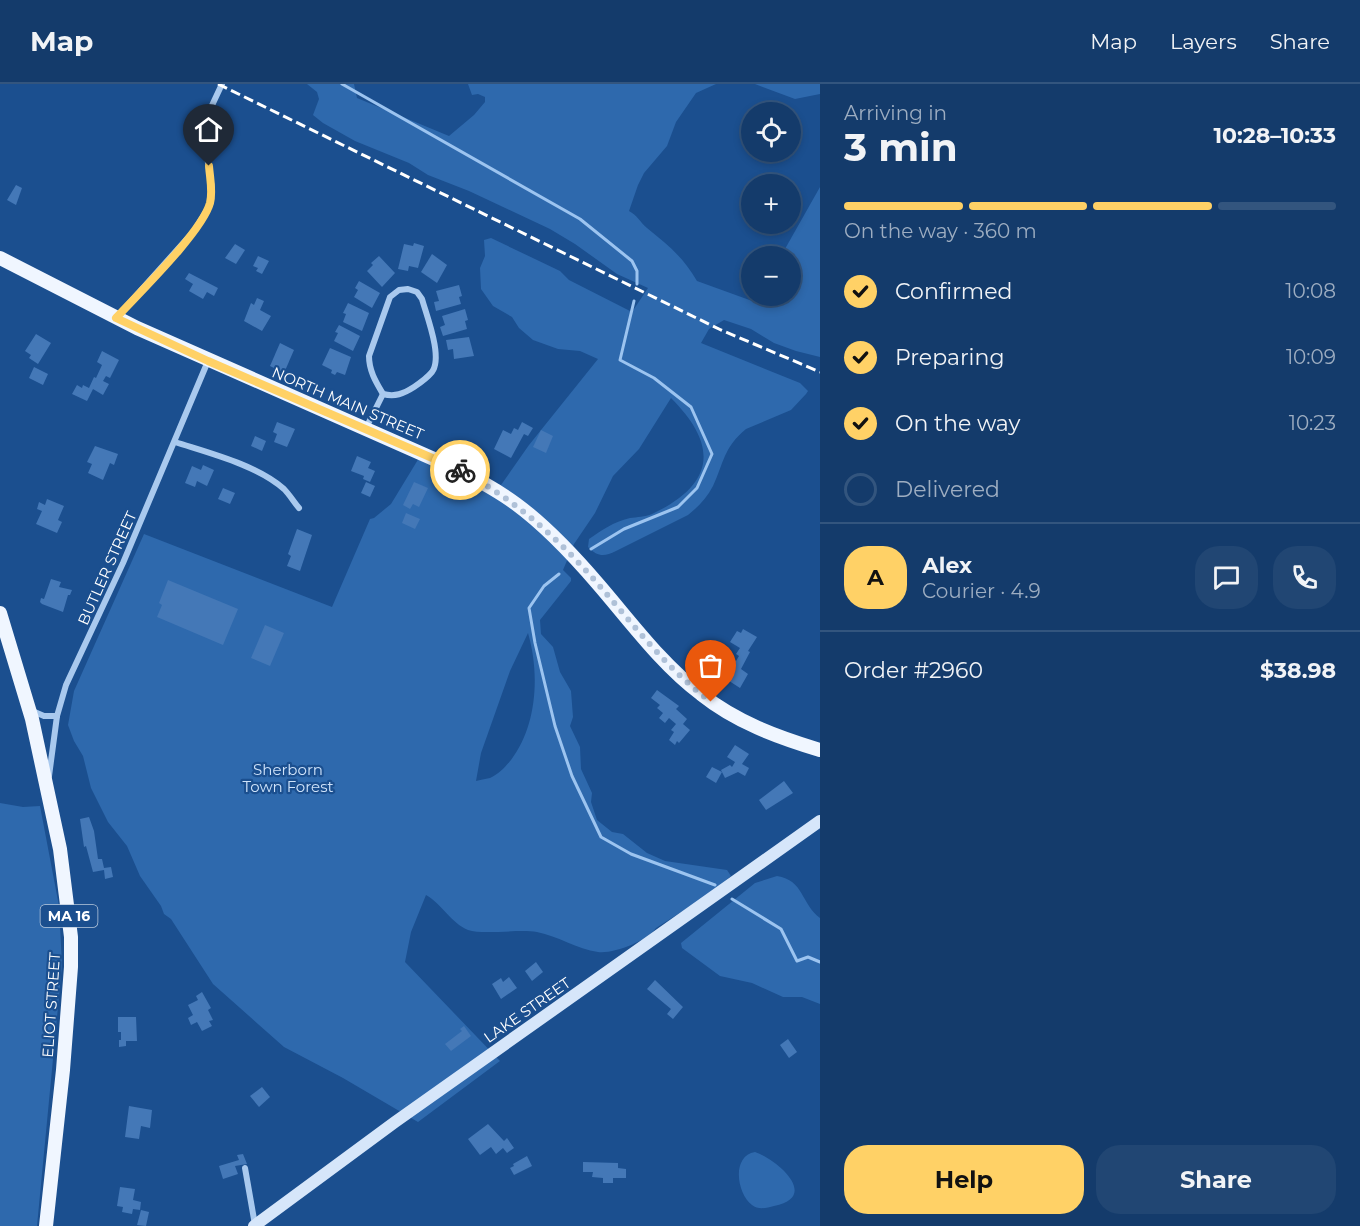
<!DOCTYPE html>
<meta charset="utf-8">
<style>
body{margin:0;font-family:Montserrat,sans-serif;background:#214673;color:#f1f3f6;height:100vh;display:flex;flex-direction:column;font-size:22px;white-space:nowrap}
*{box-sizing:border-box;margin:0}
p{font-size:20px;color:#9dadc1}
.icon{flex:none;width:33px;height:33px;fill:none;stroke:currentColor;stroke-width:2;stroke-linecap:round;stroke-linejoin:round}
.map{position:relative;flex:1;overflow:hidden}
.sheet{display:flex;flex-direction:column;background:#143b6b;width:540px}
.sheet>*{flex:none}
.controls{position:absolute;left:741px;top:18px;display:grid;gap:12px}
.controls a{display:grid;place-items:center;width:60px;height:60px;border-radius:50%;background:#143b6b;box-shadow:0 3px 9px #0003,0 0 0 2px #33557e;font-size:30px}
.pin{position:absolute;display:grid;place-items:center;width:51px;height:51px;color:#fff;margin:-62px -26px;border-radius:50% 50% 50% 0;rotate:-45deg;box-shadow:0 0 6px #0007}
.pin .icon{rotate:45deg}
.courier{position:absolute;display:grid;place-items:center;width:60px;height:60px;margin:-30px;border:4px solid #ffd166;border-radius:50%;background:#fff;color:#222;box-shadow:0 2px 8px #0007}
.head em{font-style:normal;font-weight:700}
.head div{display:flex;flex-direction:column-reverse}
.head{display:flex;align-items:center;justify-content:space-between;height:102px;padding:0 24px}
h1{font-size:39px;font-weight:700;line-height:45px}
.bar{display:grid;grid-template-columns:repeat(4,1fr);gap:9px 6px;align-content:center;height:72px;padding:0 24px}
.bar i{height:8px;border-radius:4px;background:#33557e}
.bar .active{background:#ffd166}
.bar p{grid-column:span 4}
.line{display:flex;align-items:center;gap:15px;padding:0 24px;border-top:2px solid #33557e}
.line div{flex:1}
.round{display:grid;place-items:center;flex:none;width:63px;height:63px;border-radius:24px;background:#214673}
ol{padding:0 24px;list-style:none}
li{display:flex;align-items:center;gap:18px;height:66px}
li p{margin-inline-start:auto}
li .icon{padding:6px;border-radius:50%;background:#ffd166;color:#111;stroke-width:4}
li:last-child{color:#9dadc1}
li i{width:33px;height:33px;border:3px solid #33557e;border-radius:50%}
.action{display:flex;gap:12px;margin-top:auto;padding:12px 24px}
.action a{flex:1;height:69px;border-radius:24px;background:#ffd166;color:#111;font-size:24px;font-weight:700;line-height:69px;text-align:center}
.action a+a{background:#214673;color:#f1f3f6}
header{display:flex;align-items:center;gap:36px;box-sizing:border-box;height:84px;padding:0 30px;background:#143b6b;border-bottom:2px solid #33557e}
header strong{font-size:28px}
nav{display:flex;gap:33px;margin-inline-start:auto;font-size:21px}
main{display:flex;flex:1;min-height:0}
.map>svg:first-child{display:block}
.green{fill:#2e69ad;fill-rule:evenodd}
.lines{fill:none;stroke-linecap:round;stroke-linejoin:round}
.stream{stroke:#9cc4f0;stroke-width:3}
.building{fill:#4478b7}
.street{stroke:#a9c9ee;stroke-width:6}
.secondary{stroke:#d6e6fa;stroke-width:12}
.primary{stroke:#f0f6ff;stroke-width:14}
.rail{stroke:#fff;stroke-width:3;stroke-dasharray:10 4.5;stroke-linecap:butt}
.done{stroke:#afc1d8;stroke-width:6;stroke-dasharray:0 10.8}
.route{stroke:#ffd166;stroke-width:8}
.labels{text-anchor:middle;dominant-baseline:central;stroke-width:4.5;stroke-linejoin:round;paint-order:stroke}
.shield{fill:#1b4f8f;stroke:#bbcadd;stroke-width:1.5}
.shield-label{font-size:14px;font-weight:bold;fill:#fff}
.street-label{font-size:15px;fill:#fff;stroke:#1b4f8f}
.park-label{font-size:15px;fill:#cfe3fa;stroke:#1b4f8f}
</style>
<header>
<strong>Map</strong>
<nav><a>Map</a><a>Layers</a><a>Share</a></nav>
</header>
<main>
<div class="map">
<svg width="820" height="1142" viewBox="0 0 820 1142">
<rect width="100%" height="100%" fill="#1b4f8f"/>
<!-- green -->
<g class="green">
<path d="M 307,0 L 354,0 L 357,14 L 449,52 L 474,31 L 485,18 L 485,13 L 478,10 L 472,11 L 468,0 L 716,0 L 696,9 L 676,38 L 667,62 L 644,89 L 638,101 L 629,127 C 637,131 640,138 647,144 C 668,161 683,173 697,197 L 755,218 L 760,212 L 790,212 L 790,172 L 781,172 L 820,103 L 820,273 L 796,267 L 774,259 L 751,245 L 724,236 L 709,245 L 701,259 L 800,299 L 808,307 L 806,310 L 791,326 L 746,345 C 723,364 724,379 713,402 C 707,414 698,423 688,431 L 616,467 C 604,473 598,473 588,463 L 589,455 C 602,446 613,438 630,434 C 637,433 645,433 652,430 C 715,400 719,362 671,314 L 639,365 L 613,392 L 595,429 L 574,460 L 563,486 L 571,494 L 571,497 L 540,536 L 541,550 L 553,563 L 560,588 L 571,607 L 573,633 L 570,642 L 580,663 L 581,685 L 592,709 L 591,718 L 597,736 L 612,748 L 623,750 L 647,769 L 665,777 L 727,786 L 731,792 L 708,811 L 656,844 C 647,857 614,870 598,868 C 577,865 558,852 537,848 C 519,845 483,851 468,846 C 451,839 442,820 426,811 L 411,848 L 405,878 L 500,977 L 418,1038 L 343,994 L 284,963 L 213,900 L 171,835 L 164,830 L 161,822 L 140,792 L 127,762 L 108,738 L 91,704 L 83,672 L 74,657 L 68,641 L 74,607 L 144,450 L 332,523 L 370,435 L 374,434 L 391,420 L 419,374 L 501,401 L 529,361 L 598,275 L 580,267 L 558,265 L 533,256 L 519,244 L 512,233 L 493,222 L 481,205 L 480,184 L 485,172 L 484,156 L 491,154 L 560,187 L 569,196 L 632,228 L 648,204 L 617,190 L 575,160 L 550,145 L 469,107 L 428,91 L 409,79 L 355,57 L 323,39 L 313,31 L 319,15 L 317,8 ZM 528,549 C 540,590 537,642 511,676 C 505,683 499,690 490,694 C 485,695 480,696 476,697 L 481,669 L 510,587 Z"/>
<polygon points="755,0 820,0 820,10 795,15"/>
<polygon points="0,719 23,723 40,722 59,822 62,881 37,1142 0,1142"/>
<path d="M 777,792 C 804,796 801,820 820,834 L 820,920 L 802,913 L 783,913 L 752,899 L 720,892 L 682,864 L 681,859 L 755,799 Z"/>
<path d="M 755,1068 C 778,1076 820,1113 774,1122 C 767,1124 758,1126 752,1121 C 737,1110 731,1072 755,1068 Z"/>
</g>
<g class="lines">
<!-- stream -->
<g class="stream">
<polyline points="342,0 580,135 632,177 637,187 637,200"/>
<polyline points="591,465 624,445 678,423 697,404 712,370 691,323 654,294 620,276 634,217"/>
<polyline points="559,490 544,502 529,524 535,559 555,642 572,692 601,753 631,770 715,801"/>
<polyline points="732,815 781,845 797,877 808,873 820,878"/>
</g>
</g>
<!-- building -->
<g class="building">
<polygon points="16,101 22,104 16,121 7,116"/>
<polygon points="414,159 424,162 418,184 409,182 408,187 398,185 404,160 413,162"/>
<polygon points="235,160 245,166 236,180 225,174"/>
<polygon points="432,170 447,181 437,199 421,188"/>
<polygon points="258,172 269,177 262,190 256,187 258,184 253,182"/>
<polygon points="379,172 395,189 382,203 367,187 373,181 371,179"/>
<polygon points="189,189 218,204 214,212 207,208 203,215 189,207 193,200 185,195"/>
<polygon points="359,197 380,209 372,224 354,213 358,206 355,204"/>
<polygon points="459,201 462,212 459,213 461,220 436,227 434,218 439,217 436,207"/>
<polygon points="257,214 264,217 260,226 271,232 262,247 244,237 251,219 254,221"/>
<polygon points="348,219 369,229 362,247 343,238 346,230 343,229"/>
<polygon points="465,225 468,236 465,237 467,245 443,252 440,243 445,241 442,232"/>
<polygon points="339,241 360,252 353,267 334,257 338,249 335,248"/>
<polygon points="36,250 51,259 38,280 29,274 31,271 25,267"/>
<polygon points="469,253 474,272 454,275 453,265 448,266 446,256"/>
<polygon points="280,259 294,266 284,289 270,282"/>
<polygon points="330,264 351,273 345,291 337,288 335,291 331,289 332,286 322,281"/>
<polygon points="102,267 119,276 110,294 106,292 103,297 109,300 103,311 93,305 87,317 72,310 77,301 82,304 83,301 89,304 94,293 96,294 102,281 97,278"/>
<polygon points="34,283 48,290 43,301 29,294"/>
<polygon points="277,338 295,345 287,363 274,358 277,350 273,348"/>
<polygon points="522,338 533,344 528,352 524,350 511,374 494,365 503,346 511,350 514,344 518,346"/>
<polygon points="541,346 553,352 546,369 533,363"/>
<polygon points="255,352 266,357 262,367 251,362"/>
<polygon points="95,362 118,370 114,381 110,379 103,396 88,389 92,380 87,378"/>
<polygon points="357,372 371,378 368,384 375,387 370,398 363,395 364,392 351,387"/>
<polygon points="203,381 214,386 207,402 197,397 195,403 185,399 192,382 201,386"/>
<polygon points="366,398 375,402 370,413 361,409"/>
<polygon points="414,398 428,404 419,423 413,420 410,425 403,421"/>
<polygon points="223,404 235,409 230,420 218,415"/>
<polygon points="47,415 64,422 58,436 62,438 57,449 36,440 42,427 37,425 39,418 45,421"/>
<polygon points="406,429 420,435 415,445 402,439"/>
<polygon points="297,445 312,451 300,487 287,482 291,472 288,470"/>
<polygon points="51,495 61,498 59,503 72,506 70,511 68,511 63,528 42,520 40,518 41,514 44,515"/>
<polygon points="168,496 238,525 223,561 157,533 162,521 159,519"/>
<polygon points="265,541 284,549 270,582 251,574"/>
<polygon points="743,545 757,553 748,567 750,568 741,585 748,590 740,604 723,593 732,575 736,577 739,572 736,570 740,564 730,558 737,547 741,549"/>
<polygon points="657,606 679,622 676,625 687,635 683,640 690,646 679,659 677,657 675,661 669,656 674,648 671,646 676,640 669,634 665,639 659,634 663,629 657,624 660,621 651,614"/>
<polygon points="735,661 749,670 742,680 749,684 745,692 738,688 725,694 721,686 730,681 732,683 735,678 727,673"/>
<polygon points="712,683 722,688 716,699 706,693"/>
<polygon points="784,697 793,709 766,726 759,716"/>
<polygon points="89,733 94,747 98,775 102,775 104,784 111,783 113,793 105,795 104,786 93,788 86,762 84,763 80,735"/>
<polygon points="536,878 543,888 532,897 525,887"/>
<polygon points="509,893 517,904 501,915 492,900 501,894 503,898"/>
<polygon points="655,896 683,923 673,935 667,930 671,925 647,905"/>
<polygon points="202,908 211,924 208,926 213,936 209,937 212,942 202,947 197,938 191,941 188,934 193,931 188,921 198,916 196,912"/>
<polygon points="118,933 136,933 137,957 126,957 126,962 119,963 119,956 121,956 121,948 118,948"/>
<polygon points="464,942 471,952 451,967 445,960 462,947 460,945"/>
<polygon points="788,955 797,968 789,974 780,961"/>
<polygon points="262,1003 270,1013 259,1023 250,1012"/>
<polygon points="129,1022 152,1026 150,1044 141,1042 139,1055 125,1053"/>
<polygon points="488,1040 504,1057 507,1054 514,1064 507,1069 503,1064 496,1070 491,1063 480,1071 468,1055"/>
<polygon points="243,1070 247,1080 235,1082 238,1090 223,1095 219,1082 239,1076 237,1071"/>
<polygon points="527,1072 532,1082 514,1091 510,1084 514,1082 513,1080"/>
<polygon points="583,1078 618,1079 618,1084 626,1085 626,1094 613,1094 613,1099 603,1099 603,1094 592,1093 593,1088 583,1088"/>
<polygon points="120,1103 135,1105 133,1116 141,1118 140,1126 133,1125 132,1130 122,1128 123,1123 117,1122"/>
<polygon points="141,1126 149,1128 146,1142 137,1141"/>
</g>
<g class="lines">
<!-- street -->
<g class="street">
<path d="M 408,205 L 417,208 L 422,215 C 427,233 443,273 432,288 C 427,294 420,299 414,303 C 403,310 395,313 383,310 C 376,298 369,287 369,272 L 390,213 L 399,206 Z"/>
<polyline points="116,234 194,147 210,121 212,105 205,59 207,32 222,0"/>
<polyline points="366,344 383,310"/>
<path d="M 175,358 C 209,369 257,381 284,405 C 289,410 294,418 299,424"/>
<polyline points="30,626 44,632 57,632"/>
<polyline points="49,692 57,632 66,601 123,479 208,277"/>
<polyline points="245,1084 255,1141"/>
</g>
<!-- secondary -->
<polyline class="secondary" points="254,1142 395,1038 820,737"/>
<!-- primary -->
<g class="primary">
<path d="M 0,174 L 137,244 L 461,387 C 480,397 499,407 516,420 C 546,442 574,472 598,500 C 630,537 662,581 701,610 C 736,638 777,653 820,666"/>
<polyline points="0,529 32,635 60,765 71,853 71,883 63,986 46,1142"/>
</g>
<!-- rail -->
<polyline class="rail" points="218,0 721,246 820,288"/>
</g>
<g class="lines">
<!-- done -->
<path class="done" d="M 460,386 C 515,416 556,452 597,499 C 633,540 667,585 711,618"/>
<!-- route -->
<path class="route" d="M 209,82 C 210,95 213,107 210,119 C 202,148 138,210 116,234 L 208,277 L 460,386"/>
</g>
<g class="labels">
<!-- shield labels -->
<rect class="shield" x="40.5" y="821" width="57" height="22" rx="4.5"/>
<g class="shield-label">
<text x="69" y="832">MA 16</text>
</g>
<!-- street labels -->
<g class="street-label">
<text transform="translate(348 319) rotate(23)">NORTH MAIN STREET</text>
<text transform="translate(107 484) rotate(-66)">BUTLER STREET</text>
<text transform="translate(51 921) rotate(-86)">ELIOT STREET</text>
<text transform="translate(527 926) rotate(-35)">LAKE STREET</text>
</g>
<!-- park labels -->
<g class="park-label">
<text x="288" y="685">Sherborn<tspan x="288" dy="17">Town Forest</tspan></text>
</g>
</g>
</svg>
<div class="controls">
<a><svg class="icon" aria-label="locate" viewBox="0 0 24 24"><circle cx="12" cy="12" r="6"/><path d="M12 2v4M12 18v4M2 12h4M18 12h4"/></svg></a>
<a>+</a>
<a>−</a>
</div>
<div class="pin" style="left:711px;top:618px;background:#ea580c"><svg class="icon" aria-label="bag" viewBox="0 0 24 24"><path d="M5 8h14l-1 12H6zM9 8a3 3 0 0 1 6 0"/></svg></div>
<div class="pin" style="left:209px;top:82px;background:#1f2937"><svg class="icon" aria-label="home" viewBox="0 0 24 24"><path d="M3 11l9-7 9 7M6 9v11h12V9"/></svg></div>
<div class="courier" style="left:460px;top:386px"><svg class="icon" aria-label="bike" viewBox="0 0 24 24"><circle cx="6" cy="16" r="4"/><circle cx="18" cy="16" r="4"/><path d="M6 16l4-8h5l3 8M10 8l3 8H6M13 5h3"/></svg></div>
</div>
<section class="sheet">
<div class="head"><div><h1>3 min</h1><p>Arriving in</p></div><em>10:28–10:33</em></div>
<div class="bar"><i class="active"></i><i class="active"></i><i class="active"></i><i></i><p>On the way · 360 m</p></div>
<ol>
<li><svg class="icon" aria-label="check" viewBox="0 0 24 24"><path d="M5 12l5 5 9-10"/></svg>Confirmed<p>10:08</p></li>
<li><svg class="icon" aria-label="check" viewBox="0 0 24 24"><path d="M5 12l5 5 9-10"/></svg>Preparing<p>10:09</p></li>
<li><svg class="icon" aria-label="check" viewBox="0 0 24 24"><path d="M5 12l5 5 9-10"/></svg>On the way<p>10:23</p></li>
<li><i></i>Delivered</li>
</ol>
<div class="line" style="height:108px"><b class="round" style="background:#ffd166;color:#111">A</b><div><b>Alex</b><p>Courier · 4.9</p></div><a class="round"><svg class="icon" aria-label="chat" viewBox="0 0 24 24"><path d="M4 5h16v11H9l-5 4z"/></svg></a><a class="round"><svg class="icon" aria-label="phone" viewBox="0 0 24 24"><path d="M5 4h4l2 5-3 2q2 4 5 5l2-3 5 2v4C11 20 4 13 5 4z"/></svg></a></div>
<div class="line" style="height:78px"><div>Order #2960</div><b>$38.98</b></div>
<div class="action"><a>Help</a><a>Share</a></div>
</section>
</main>
